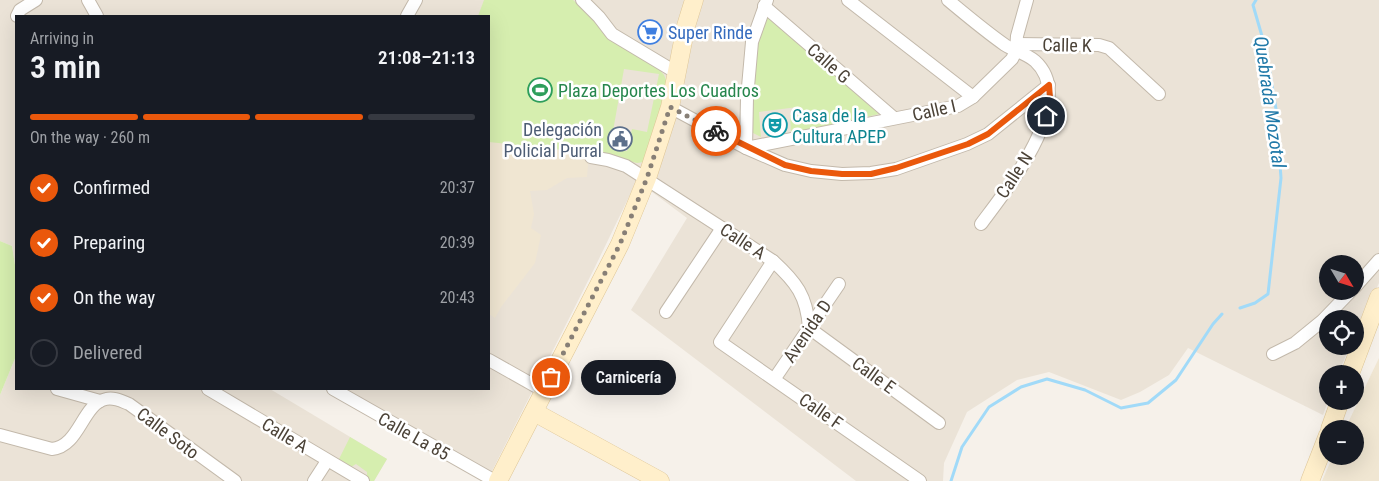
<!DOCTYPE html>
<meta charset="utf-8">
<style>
body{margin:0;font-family:"Roboto Condensed",sans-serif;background:#20242c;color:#f1f3f6;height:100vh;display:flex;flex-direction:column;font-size:19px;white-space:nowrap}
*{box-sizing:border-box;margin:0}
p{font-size:16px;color:#9ea1a6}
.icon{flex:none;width:28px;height:28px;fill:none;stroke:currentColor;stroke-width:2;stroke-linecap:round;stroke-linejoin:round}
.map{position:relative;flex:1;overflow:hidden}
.sheet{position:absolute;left:15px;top:15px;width:475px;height:375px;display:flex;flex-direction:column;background:#171b24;border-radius:0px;box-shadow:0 5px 20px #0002}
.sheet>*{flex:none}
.needle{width:32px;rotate:128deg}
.tools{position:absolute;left:1319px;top:255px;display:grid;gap:10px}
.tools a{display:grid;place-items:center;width:45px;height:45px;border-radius:50%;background:#171b24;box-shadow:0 5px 20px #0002;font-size:25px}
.pin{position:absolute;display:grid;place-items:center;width:42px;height:42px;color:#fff;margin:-21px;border:2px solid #fff;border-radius:50%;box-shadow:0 1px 5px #0007}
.courier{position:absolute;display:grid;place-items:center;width:50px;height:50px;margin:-25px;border:4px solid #ea580c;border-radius:50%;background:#fff;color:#222;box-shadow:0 1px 6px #0007}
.bubble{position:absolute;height:35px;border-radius:18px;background:#171b24;box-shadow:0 5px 20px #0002;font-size:16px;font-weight:600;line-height:35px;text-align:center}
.overview em{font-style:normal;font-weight:600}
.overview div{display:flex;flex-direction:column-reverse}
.overview{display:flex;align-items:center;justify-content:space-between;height:85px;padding:0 15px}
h1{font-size:32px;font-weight:600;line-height:38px}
.bar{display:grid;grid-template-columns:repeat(4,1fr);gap:8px 5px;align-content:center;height:60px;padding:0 15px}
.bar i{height:6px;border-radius:4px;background:#363941}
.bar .active{background:#ea580c}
.bar p{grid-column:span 4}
ol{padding:0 15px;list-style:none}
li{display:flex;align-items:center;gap:15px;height:55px}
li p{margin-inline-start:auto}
li .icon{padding:5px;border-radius:50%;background:#ea580c;color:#fff;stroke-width:4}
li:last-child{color:#9ea1a6}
li i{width:28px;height:28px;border:2px solid #363941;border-radius:50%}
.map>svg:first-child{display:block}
.residential{fill:#ebe3d7;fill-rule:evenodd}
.education{fill:#f0e6d2}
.green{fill:#d6eeaf;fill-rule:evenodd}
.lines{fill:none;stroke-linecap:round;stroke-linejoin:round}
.stream{stroke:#a1daf8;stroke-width:3}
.street-casing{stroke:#c3b9ab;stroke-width:14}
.secondary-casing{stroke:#dec697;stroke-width:19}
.street{stroke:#fff;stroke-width:12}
.secondary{stroke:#ffefcb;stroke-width:18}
.done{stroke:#877f76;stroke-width:5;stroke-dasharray:0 9}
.route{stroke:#ea580c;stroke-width:6}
.labels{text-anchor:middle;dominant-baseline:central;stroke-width:5;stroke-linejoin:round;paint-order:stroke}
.shop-label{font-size:18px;fill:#366cbe;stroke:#fff;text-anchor:start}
.street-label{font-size:18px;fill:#4b4237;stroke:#fff}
.leisure-label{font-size:18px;fill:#27864d;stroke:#fff;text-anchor:start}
.culture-label{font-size:18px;fill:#0d838f;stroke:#fff;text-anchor:start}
.service-label{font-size:18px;fill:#4e5e75;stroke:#fff;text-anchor:end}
.water-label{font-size:19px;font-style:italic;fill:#2079a8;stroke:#fff}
</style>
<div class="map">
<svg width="1379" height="481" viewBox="0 0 1379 481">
<rect width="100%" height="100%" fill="#f6f1ea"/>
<!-- residential -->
<g class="residential">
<path d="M 0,0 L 1379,0 L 1379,283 L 1355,336 L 1355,319 L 1328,319 L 1328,346 L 1350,346 L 1338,374 L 1328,374 L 1328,401 L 1323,415 L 1188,348 L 1169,375 L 1140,392 L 1121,400 L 1049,372 L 1017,380 L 967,412 L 944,463 L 943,481 L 856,481 L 631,310 L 687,218 L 648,189 L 668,144 L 658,137 L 594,269 L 491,473 L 346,389 L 489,389 L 489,16 L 16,16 L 16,271 L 12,246 L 0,241 ZM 1328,264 L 1355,264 L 1355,291 L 1328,291 Z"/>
<polygon points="16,356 16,389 270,389 387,459 374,481 0,481 0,395"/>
</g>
<!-- education -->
<g class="education">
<polygon points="489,142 589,153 587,177 567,178 547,190 530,191 534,214 531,228 541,235 535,263 501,307 495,318 489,314"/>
<polygon points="1379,358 1379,481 1322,481 1333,456 1355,456 1355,429 1345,429"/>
</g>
<!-- green -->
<g class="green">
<path d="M 484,0 L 573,0 L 659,69 L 664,75 L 667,82 L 654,140 L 644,162 L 637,163 L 600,154 L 489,142 L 489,16 L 478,16 ZM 624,69 L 659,74 L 647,132 L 632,129 L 627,151 L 610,148 Z"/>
<polygon points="766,13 879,114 791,134 790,115 799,114 798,107 759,112 761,137 751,132 755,44"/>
<polygon points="0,241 12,246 16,271 16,356 0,395"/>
<polygon points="350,437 387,459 374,481 367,481 367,472 356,464 351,467 339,459"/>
</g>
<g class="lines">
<!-- stream -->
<g class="stream">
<polyline points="1240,308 1255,303 1268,294 1281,178 1276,109 1266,50 1253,5 1256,0"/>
<polyline points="951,481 962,447 989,407 1021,387 1047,379 1085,390 1121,408 1148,403 1176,380 1213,324 1222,314"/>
</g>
<!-- street casing -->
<g class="street-casing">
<g id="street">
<polyline points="88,0 97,16"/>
<polyline points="582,0 599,17 612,34 677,73"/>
<polyline points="767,0 752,42 747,98 746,148 785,165 811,171 842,174 871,173 896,169 967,144 988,134 1049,85"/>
<polyline points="848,0 973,97"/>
<path d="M 948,0 C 966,15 985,31 1005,45 C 1014,51 1026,53 1035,61 C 1079,101 1007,189 981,224"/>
<polyline points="764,6 894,118"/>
<polyline points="17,16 20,10 36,0"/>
<polyline points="407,16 416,0"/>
<polyline points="1017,44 1099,45 1109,48 1159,94"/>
<polyline points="670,107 746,148 958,106 973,97 1012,59 1016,51 1017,36 1027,0"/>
<path d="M 591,157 L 608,160 L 626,166 L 773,261 C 796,282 807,296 809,328 L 939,423"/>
<polyline points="773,261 720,342 920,481"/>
<polyline points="1355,287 1379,260"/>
<polyline points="666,312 722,228"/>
<polyline points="1273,354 1295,343 1322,321 1351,291"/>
<polyline points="489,360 544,391"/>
<polyline points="775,378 839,284"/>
<polyline points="57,389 100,401"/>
<polyline points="208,389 363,481"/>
<polyline points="333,389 495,481"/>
<path d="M 0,435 L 52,449 C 80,446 82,404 106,399 C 114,397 121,401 129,404 L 235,481"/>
<polyline points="314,481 327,461"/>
</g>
</g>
<!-- secondary casing -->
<g class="secondary-casing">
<g id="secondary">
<polyline points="1350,374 1379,297"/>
<polyline points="534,412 660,481"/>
<polyline points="1330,429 1340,401"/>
<polyline points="498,481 620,244 647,178 670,107 686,26 694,0"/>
<polyline points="1310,481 1328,435"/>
</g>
</g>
<!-- street -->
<use href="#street" class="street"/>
<!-- secondary -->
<use href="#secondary" class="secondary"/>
</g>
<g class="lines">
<!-- done -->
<polyline class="done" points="551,377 620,244 647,178 670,107 716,131"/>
<!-- route -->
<polyline class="route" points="716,131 785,165 811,171 842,174 871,174 896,168 968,144 988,134 1049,85 1050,98 1046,116"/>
</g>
<!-- icons -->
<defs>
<g id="supermarket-ring" transform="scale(1.25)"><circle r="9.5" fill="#fff" stroke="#3f7fe0" stroke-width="1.5"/><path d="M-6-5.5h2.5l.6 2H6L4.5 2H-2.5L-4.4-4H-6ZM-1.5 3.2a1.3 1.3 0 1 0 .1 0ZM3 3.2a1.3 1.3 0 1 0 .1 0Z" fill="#3f7fe0"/></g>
<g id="stadium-ring" transform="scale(1.25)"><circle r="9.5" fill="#fff" stroke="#2e9e5b" stroke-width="1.5"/><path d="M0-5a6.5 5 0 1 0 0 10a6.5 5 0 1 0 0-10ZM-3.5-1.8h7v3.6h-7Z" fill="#2e9e5b"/></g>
<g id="theatre-ring" transform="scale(1.25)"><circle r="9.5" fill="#fff" stroke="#0f9aa8" stroke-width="1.5"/><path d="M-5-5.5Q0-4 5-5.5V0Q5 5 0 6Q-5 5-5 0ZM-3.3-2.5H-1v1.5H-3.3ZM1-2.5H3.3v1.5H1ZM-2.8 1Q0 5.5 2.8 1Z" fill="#0f9aa8"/></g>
<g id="civic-ring" transform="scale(1.25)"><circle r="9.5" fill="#fff" stroke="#5c6f8a" stroke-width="1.5"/><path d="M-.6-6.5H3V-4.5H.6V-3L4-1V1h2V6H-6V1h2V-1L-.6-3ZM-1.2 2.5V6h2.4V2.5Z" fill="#5c6f8a"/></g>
</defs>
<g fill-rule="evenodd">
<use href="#supermarket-ring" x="650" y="32"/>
<use href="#stadium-ring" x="540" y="90"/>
<use href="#theatre-ring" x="775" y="125"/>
<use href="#civic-ring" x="620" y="139"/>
</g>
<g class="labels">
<!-- shop labels -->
<g class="shop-label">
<text x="668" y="32">Super Rinde</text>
</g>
<!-- street labels -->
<g class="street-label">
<text transform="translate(1067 45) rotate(1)">Calle K</text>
<text transform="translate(829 63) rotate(41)">Calle G</text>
<text transform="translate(934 110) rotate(-13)">Calle I</text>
<text transform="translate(1014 175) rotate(-57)">Calle N</text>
<text transform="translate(743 241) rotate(33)">Calle A</text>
<text transform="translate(807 331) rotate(-56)">Avenida D</text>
<text transform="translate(874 375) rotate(36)">Calle E</text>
<text transform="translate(821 411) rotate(35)">Calle F</text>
<text transform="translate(168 433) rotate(37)">Calle Soto</text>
<text transform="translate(285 435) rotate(31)">Calle A</text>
<text transform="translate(414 436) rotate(29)">Calle La 85</text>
</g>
<!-- leisure labels -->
<g class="leisure-label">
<text x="558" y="90">Plaza Deportes Los Cuadros</text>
</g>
<!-- culture labels -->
<g class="culture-label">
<text x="792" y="115">Casa de la<tspan x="792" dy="21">Cultura APEP</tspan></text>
</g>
<!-- service labels -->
<g class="service-label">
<text x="602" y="129">Delegación<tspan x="602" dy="21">Policial Purral</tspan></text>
</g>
<!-- water labels -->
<g class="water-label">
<text transform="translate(1270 102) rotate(82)">Quebrada Mozotal</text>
</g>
</g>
</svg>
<div class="tools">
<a><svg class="needle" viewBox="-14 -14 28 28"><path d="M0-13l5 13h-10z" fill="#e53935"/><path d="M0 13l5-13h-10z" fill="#9ea1a6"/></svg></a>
<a><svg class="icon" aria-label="locate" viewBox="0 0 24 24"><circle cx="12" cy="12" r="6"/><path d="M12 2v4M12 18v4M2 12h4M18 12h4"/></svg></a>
<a>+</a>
<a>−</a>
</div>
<div class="pin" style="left:551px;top:377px;background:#ea580c"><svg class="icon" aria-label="bag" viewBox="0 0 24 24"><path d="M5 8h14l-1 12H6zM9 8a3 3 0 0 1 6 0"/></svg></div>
<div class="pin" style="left:1046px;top:116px;background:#1f2937"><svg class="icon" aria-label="home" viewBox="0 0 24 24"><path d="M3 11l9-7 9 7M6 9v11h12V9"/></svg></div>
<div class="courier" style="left:716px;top:131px"><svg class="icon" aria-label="bike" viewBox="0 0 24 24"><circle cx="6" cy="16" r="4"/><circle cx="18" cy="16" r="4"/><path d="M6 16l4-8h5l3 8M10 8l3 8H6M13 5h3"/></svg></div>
<div class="bubble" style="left:581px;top:360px;width:95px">Carnicería</div>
<section class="sheet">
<div class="overview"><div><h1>3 min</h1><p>Arriving in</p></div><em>21:08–21:13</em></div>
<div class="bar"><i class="active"></i><i class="active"></i><i class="active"></i><i></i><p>On the way · 260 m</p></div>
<ol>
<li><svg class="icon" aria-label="check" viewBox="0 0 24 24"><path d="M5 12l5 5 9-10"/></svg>Confirmed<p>20:37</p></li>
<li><svg class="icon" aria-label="check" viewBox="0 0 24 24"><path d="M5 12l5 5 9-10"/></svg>Preparing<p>20:39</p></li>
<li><svg class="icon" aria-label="check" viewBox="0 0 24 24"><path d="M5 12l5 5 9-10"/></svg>On the way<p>20:43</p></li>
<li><i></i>Delivered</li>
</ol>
</section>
</div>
